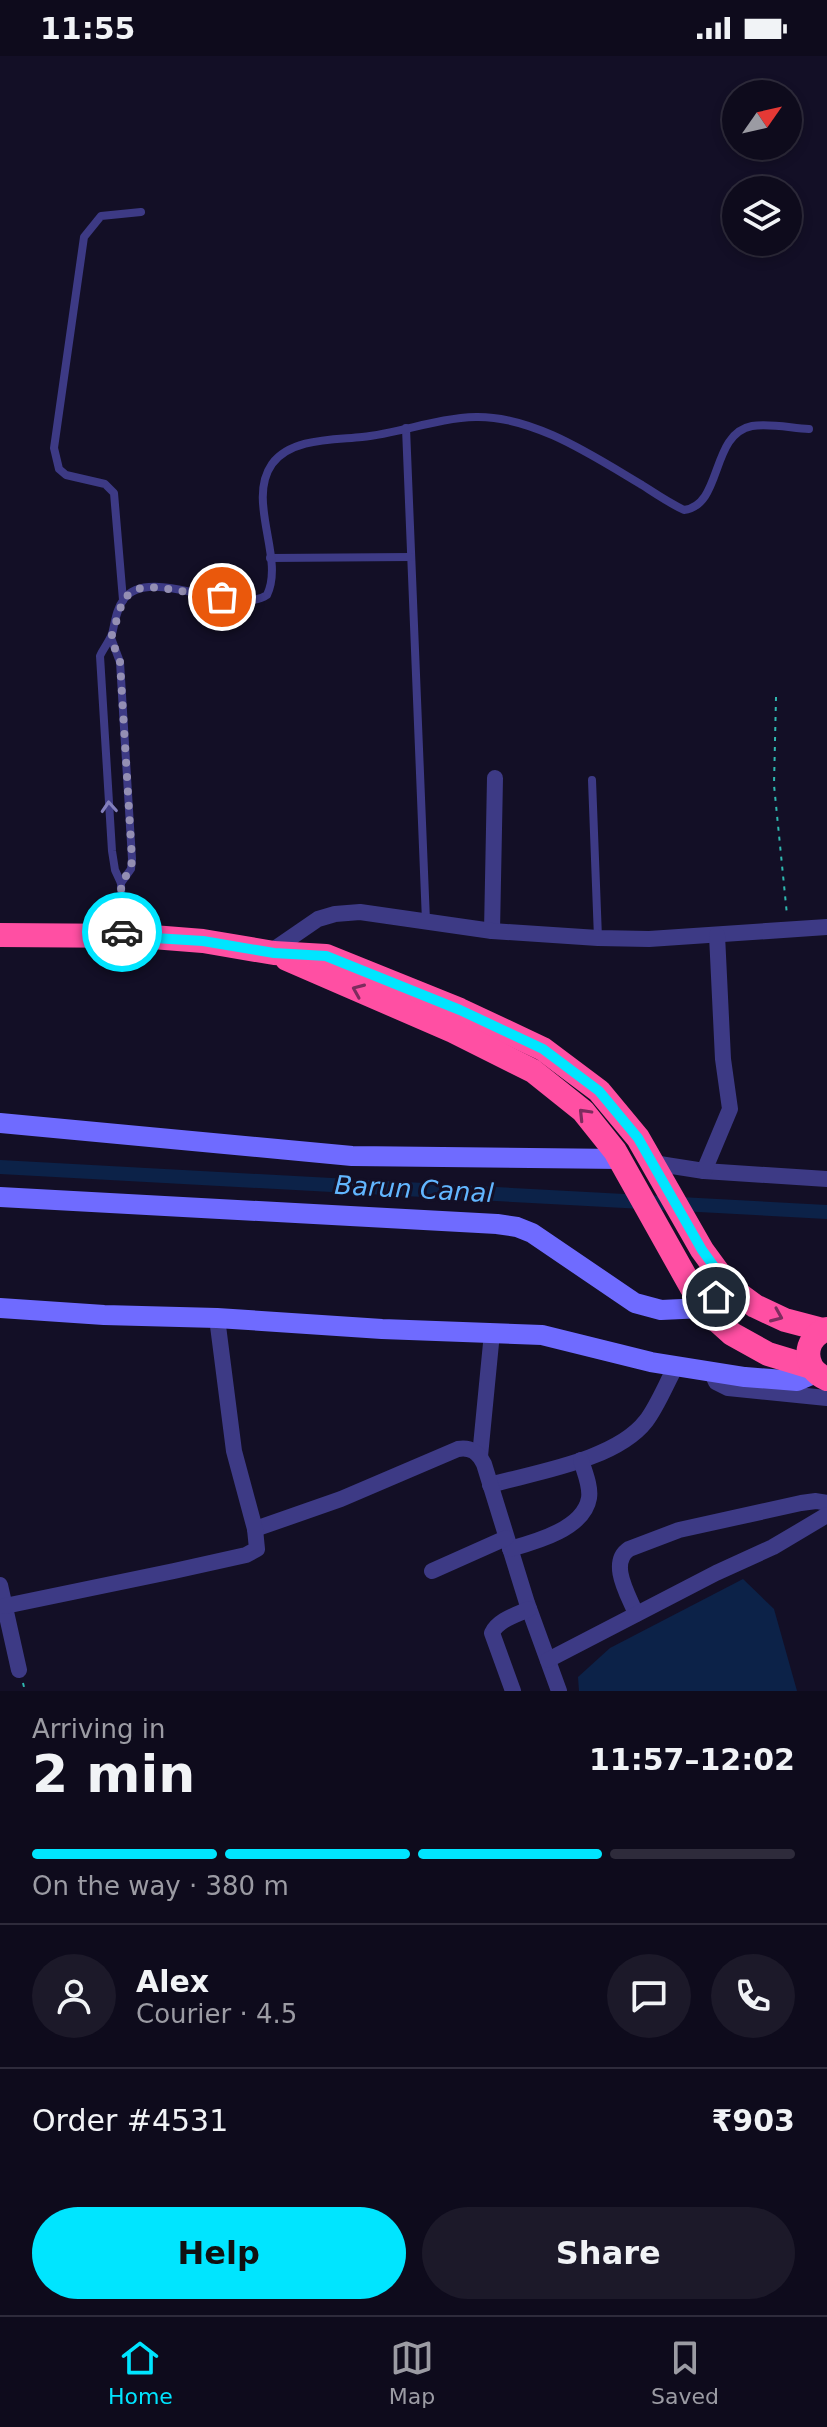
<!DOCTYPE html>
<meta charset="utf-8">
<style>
body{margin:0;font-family:"DejaVu Sans",sans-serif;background:#1c1929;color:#f1f3f6;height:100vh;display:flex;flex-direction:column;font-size:30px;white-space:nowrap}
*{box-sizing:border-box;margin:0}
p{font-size:26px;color:#9b9ba3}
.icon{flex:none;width:44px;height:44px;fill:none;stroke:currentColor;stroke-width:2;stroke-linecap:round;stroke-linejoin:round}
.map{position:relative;height:1635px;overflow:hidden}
.side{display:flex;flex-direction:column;background:#0e0b1c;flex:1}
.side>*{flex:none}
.needle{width:52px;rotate:56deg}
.controls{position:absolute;left:722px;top:24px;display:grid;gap:16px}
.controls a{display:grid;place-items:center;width:80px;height:80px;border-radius:50%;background:#0e0b1c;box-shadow:0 4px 12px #0003,0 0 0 2px #2e2b3b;font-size:40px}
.pin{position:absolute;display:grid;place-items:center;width:68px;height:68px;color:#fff;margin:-34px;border:4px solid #fff;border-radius:50%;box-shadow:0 2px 8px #0007}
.courier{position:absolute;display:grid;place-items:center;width:80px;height:80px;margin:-40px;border:6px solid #00e5ff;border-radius:50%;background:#fff;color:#222;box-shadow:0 2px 10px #0007}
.headline em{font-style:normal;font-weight:600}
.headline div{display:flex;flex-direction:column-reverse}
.headline{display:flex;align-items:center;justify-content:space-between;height:136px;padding:0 32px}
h1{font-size:52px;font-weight:600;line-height:60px}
.bar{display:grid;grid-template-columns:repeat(4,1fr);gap:12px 8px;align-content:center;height:96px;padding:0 32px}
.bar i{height:10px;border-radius:6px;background:#2e2b3b}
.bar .active{background:#00e5ff}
.bar p{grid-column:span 4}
.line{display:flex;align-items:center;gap:20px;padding:0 32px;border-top:2px solid #2e2b3b}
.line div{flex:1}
.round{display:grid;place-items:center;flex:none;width:84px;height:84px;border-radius:42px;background:#1c1929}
.primary-button{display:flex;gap:16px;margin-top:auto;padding:16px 32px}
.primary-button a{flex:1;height:92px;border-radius:48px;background:#00e5ff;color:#111;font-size:32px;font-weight:600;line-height:92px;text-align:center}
.primary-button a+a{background:#1c1929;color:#f1f3f6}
.status{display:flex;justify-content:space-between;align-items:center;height:56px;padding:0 40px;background:#0e0b1c;direction:ltr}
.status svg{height:22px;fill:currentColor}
.tabs{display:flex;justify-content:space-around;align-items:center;height:112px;border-top:2px solid #2e2b3b;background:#0e0b1c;font-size:22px;color:#9b9ba3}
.tabs a{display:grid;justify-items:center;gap:4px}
.tabs .active{color:#00e5ff}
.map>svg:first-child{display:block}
.water{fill:#0c2248}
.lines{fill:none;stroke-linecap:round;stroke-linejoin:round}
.canal{stroke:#0c2248;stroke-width:14}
.path{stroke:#2fb8b0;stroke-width:2;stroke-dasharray:4 6;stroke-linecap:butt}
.lane{stroke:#3d3a85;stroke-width:8}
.street{stroke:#3d3a85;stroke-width:16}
.secondary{stroke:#6f6bff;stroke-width:20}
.highway{stroke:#ff4fa3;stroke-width:24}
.oneway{stroke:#837fbc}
.oneway2{stroke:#7d2c5e}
.done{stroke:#948fb3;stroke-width:8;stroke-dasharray:0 14.4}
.route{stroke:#00e5ff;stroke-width:10}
.labels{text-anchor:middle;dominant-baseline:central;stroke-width:6;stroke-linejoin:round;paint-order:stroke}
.water-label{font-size:26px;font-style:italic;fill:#62b6ff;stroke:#130f26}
</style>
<div class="status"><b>11:55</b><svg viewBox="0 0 49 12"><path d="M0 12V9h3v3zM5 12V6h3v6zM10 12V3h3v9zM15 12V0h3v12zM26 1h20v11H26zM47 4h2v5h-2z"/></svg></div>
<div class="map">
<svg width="827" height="1635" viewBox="0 0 827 1635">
<rect width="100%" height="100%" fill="#130f26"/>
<!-- water -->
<polygon class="water" points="743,1523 774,1553 797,1635 579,1635 578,1621 610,1592"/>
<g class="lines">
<!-- canal -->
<polyline class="canal" points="0,1111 827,1156"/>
<!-- path -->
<g class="path">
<polyline points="776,641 774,729 787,859"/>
<polyline points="23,1627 25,1635"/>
</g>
<!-- lane -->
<g class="lane">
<polyline points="406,372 426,865"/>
<polyline points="270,502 411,501"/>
<polyline points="123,544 114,437 105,428 66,419 59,413 54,392 84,181 101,160 141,156"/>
<polyline points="111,582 120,606 132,803 131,813 121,827"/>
<polyline points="592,724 598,882"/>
<path d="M 122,877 L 121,827 L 115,814 L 112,795 L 100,600 C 103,593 109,586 112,578 C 115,567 116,553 124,543 C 149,508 234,561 267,539 C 285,502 246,445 272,408 C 291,382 334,384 362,381 C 401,377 437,362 476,361 C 534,360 593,400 642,429 C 656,438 669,447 684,454 C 723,449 710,378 752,370 C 769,367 791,372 809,373"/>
</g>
<!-- street -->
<g class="street">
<polyline points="492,875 495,722"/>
<polyline points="270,896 318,863 335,858 360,856 492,875 598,882 649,883 827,871"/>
<polyline points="653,1107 704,1115 827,1123"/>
<polyline points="704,1115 730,1053 723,1003 717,879"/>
<polyline points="711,1315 716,1326 728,1332 827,1342"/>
<polyline points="480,1400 492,1277"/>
<path d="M 490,1429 C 536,1416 616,1404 646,1365 C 658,1349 666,1328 676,1310"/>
<path d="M 255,1473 L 341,1443 L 458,1393 C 471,1391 478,1396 484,1408 L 527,1547 L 559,1635"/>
<path d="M 510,1493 C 535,1486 584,1473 589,1442 C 591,1430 584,1415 581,1404"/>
<polyline points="432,1515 506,1482"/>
<polyline points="0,1529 19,1614"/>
<polyline points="5,1550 174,1515 246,1499 257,1493 255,1473 234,1395 217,1262"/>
<path d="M 636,1558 C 629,1540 608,1507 629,1493 L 679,1474 L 801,1447 L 816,1445 L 827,1447"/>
<polyline points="548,1604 716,1517 773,1491 827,1459"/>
<path d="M 513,1635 L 492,1577 C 498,1564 516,1559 529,1553"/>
</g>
<!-- secondary -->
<g class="secondary">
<polyline points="0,1067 352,1100 620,1103"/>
<polyline points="0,1141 497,1168 517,1171 532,1177 635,1247 661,1254 703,1252 729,1231"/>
<polyline points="0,1252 104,1259 217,1262 382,1273 542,1279 651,1306 745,1321 797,1325 816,1317"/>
</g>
<!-- highway -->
<g class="highway">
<polyline points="0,879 140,880 203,885 274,897 326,900 460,954 543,993 599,1035 638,1082 702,1194 729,1231 755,1250 785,1264 823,1274"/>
<polyline points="287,903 453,975 533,1015 583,1055 615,1095 703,1252 732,1278 768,1298 811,1311"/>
<path d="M 827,1273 C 802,1283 802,1313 827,1323"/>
</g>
</g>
<!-- one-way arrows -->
<defs><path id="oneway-chevron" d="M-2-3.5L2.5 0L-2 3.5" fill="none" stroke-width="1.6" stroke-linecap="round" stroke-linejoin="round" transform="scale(2)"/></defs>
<use class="oneway" href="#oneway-chevron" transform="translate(109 751) rotate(-94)"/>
<g class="oneway2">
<use href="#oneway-chevron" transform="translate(358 934) rotate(-157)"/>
<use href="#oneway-chevron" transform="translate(584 1058) rotate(-134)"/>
<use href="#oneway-chevron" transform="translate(777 1260) rotate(23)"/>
</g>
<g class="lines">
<!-- done -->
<polyline class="done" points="122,876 121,827 131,813 132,803 120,606 111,582 123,544 132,535 145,531 161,532 222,541"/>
<!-- route -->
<polyline class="route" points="122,876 122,880 203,885 274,897 326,900 460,954 543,993 599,1035 638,1082 702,1194 729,1231 716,1241"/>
</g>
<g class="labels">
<!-- water labels -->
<g class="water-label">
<text transform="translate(414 1133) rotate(3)">Barun Canal</text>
</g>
</g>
</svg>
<div class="controls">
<a><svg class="needle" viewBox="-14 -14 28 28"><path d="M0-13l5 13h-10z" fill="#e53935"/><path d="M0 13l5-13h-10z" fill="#9b9ba3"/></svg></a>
<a><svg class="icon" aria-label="layers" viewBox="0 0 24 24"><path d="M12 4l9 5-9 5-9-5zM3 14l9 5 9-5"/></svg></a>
</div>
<div class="pin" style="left:222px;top:541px;background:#ea580c"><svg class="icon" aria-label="bag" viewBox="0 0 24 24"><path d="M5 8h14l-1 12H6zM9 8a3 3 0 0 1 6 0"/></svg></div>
<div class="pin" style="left:716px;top:1241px;background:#1f2937"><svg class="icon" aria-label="home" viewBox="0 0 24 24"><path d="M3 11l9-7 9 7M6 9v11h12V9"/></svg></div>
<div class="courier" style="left:122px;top:876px"><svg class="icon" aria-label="car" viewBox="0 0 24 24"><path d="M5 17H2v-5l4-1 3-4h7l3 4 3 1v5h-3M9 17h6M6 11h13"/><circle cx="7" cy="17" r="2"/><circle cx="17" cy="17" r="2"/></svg></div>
</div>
<section class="side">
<div class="headline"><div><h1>2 min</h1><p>Arriving in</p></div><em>11:57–12:02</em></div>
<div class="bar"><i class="active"></i><i class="active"></i><i class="active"></i><i></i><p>On the way · 380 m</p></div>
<div class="line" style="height:144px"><a class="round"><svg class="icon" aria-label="person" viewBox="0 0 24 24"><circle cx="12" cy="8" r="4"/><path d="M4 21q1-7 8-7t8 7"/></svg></a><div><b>Alex</b><p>Courier · 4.5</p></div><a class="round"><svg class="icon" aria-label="chat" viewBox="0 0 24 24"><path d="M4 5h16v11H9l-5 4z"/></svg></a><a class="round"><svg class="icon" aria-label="phone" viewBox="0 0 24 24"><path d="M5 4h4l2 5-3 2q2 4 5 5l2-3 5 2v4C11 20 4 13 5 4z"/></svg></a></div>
<div class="line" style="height:104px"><div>Order #4531</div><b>₹903</b></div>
<div class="primary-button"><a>Help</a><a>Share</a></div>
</section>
<nav class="tabs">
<a class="active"><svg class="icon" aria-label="home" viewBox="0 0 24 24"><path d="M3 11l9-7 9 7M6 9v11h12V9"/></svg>Home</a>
<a><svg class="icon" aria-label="map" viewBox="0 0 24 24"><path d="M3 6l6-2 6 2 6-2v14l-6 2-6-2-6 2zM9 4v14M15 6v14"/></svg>Map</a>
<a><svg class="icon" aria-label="saved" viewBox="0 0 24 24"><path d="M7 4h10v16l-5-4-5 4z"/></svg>Saved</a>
</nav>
